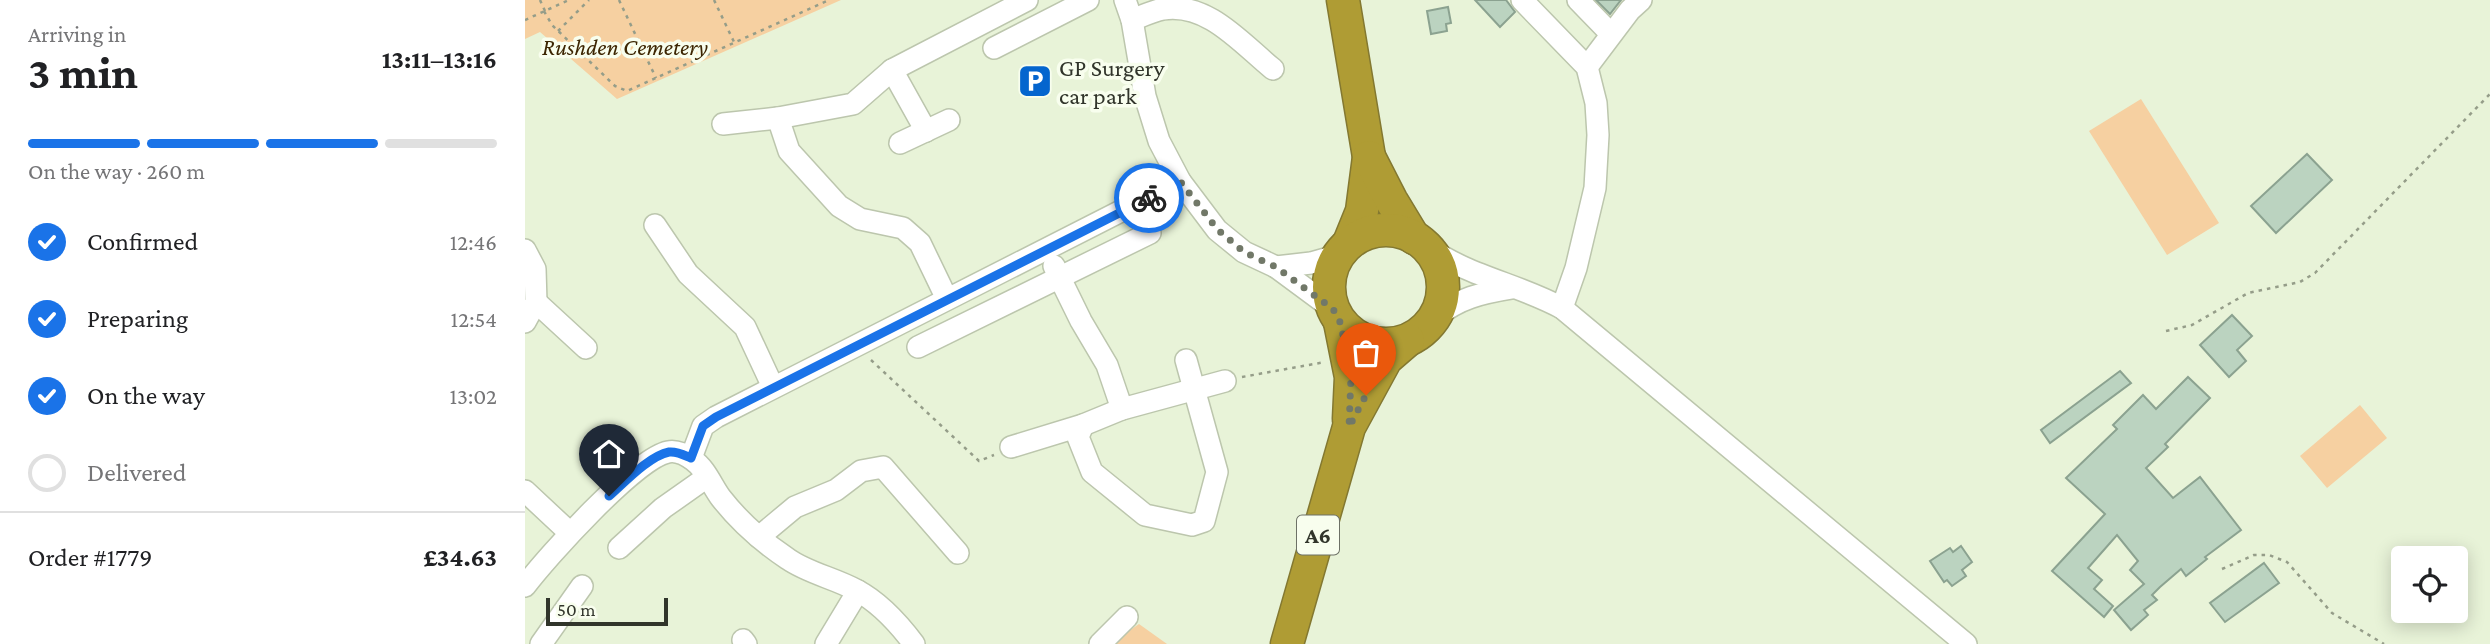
<!DOCTYPE html>
<meta charset="utf-8">
<style>
body{margin:0;font-family:"Crimson Pro",serif;background:#f2f2f2;color:#202124;height:100vh;display:flex;flex-direction:column;font-size:26px;white-space:nowrap}
*{box-sizing:border-box;margin:0}
p{font-size:23px;color:#757577}
.icon{flex:none;width:38px;height:38px;fill:none;stroke:currentColor;stroke-width:2;stroke-linecap:round;stroke-linejoin:round}
.map{position:relative;flex:1;overflow:hidden}
.details{display:flex;flex-direction:column;background:#fff;width:525px}
.details>*{flex:none}
.controls{position:absolute;left:1866px;top:546px;display:grid;gap:14px}
.controls a{display:grid;place-items:center;width:77px;height:77px;border-radius:7px;background:#fff;box-shadow:0 4px 18px #0003;font-size:35px}
.scale{position:absolute;left:21px;bottom:18px;width:122px;box-sizing:border-box;padding-left:7px;border:4px solid #31352b;border-top:0;font-size:19px;line-height:24px;white-space:nowrap;color:#31352b;-webkit-text-stroke:5px #f8feee;paint-order:stroke}
.pin{position:absolute;display:grid;place-items:center;width:60px;height:60px;color:#fff;margin:-72px -30px;border-radius:50% 50% 50% 0;rotate:-45deg;box-shadow:0 0 7px #0007}
.pin .icon{rotate:45deg}
.courier{position:absolute;display:grid;place-items:center;width:70px;height:70px;margin:-35px;border:5px solid #1a73e8;border-radius:50%;background:#fff;color:#222;box-shadow:0 2px 9px #0007}
.head em{font-style:normal;font-weight:700}
.head div{display:flex;flex-direction:column-reverse}
.head{display:flex;align-items:center;justify-content:space-between;height:119px;padding:0 28px}
h1{font-size:46px;font-weight:700;line-height:52px}
.bar{display:grid;grid-template-columns:repeat(4,1fr);gap:10px 7px;align-content:center;height:84px;padding:0 28px}
.bar i{height:9px;border-radius:5px;background:#e0e0e0}
.bar .current{background:#1a73e8}
.bar p{grid-column:span 4}
.line{display:flex;align-items:center;gap:18px;padding:0 28px;border-top:2px solid #e0e0e0}
.line div{flex:1}
ol{padding:0 28px;list-style:none}
li{display:flex;align-items:center;gap:21px;height:77px}
li p{margin-inline-start:auto}
li .icon{padding:7px;border-radius:50%;background:#1a73e8;color:#fff;stroke-width:4}
li:last-child{color:#757577}
li i{width:38px;height:38px;border:4px solid #e0e0e0;border-radius:50%}
main{display:flex;flex:1;min-height:0}
.map>svg:first-child{display:block}
.green{fill:#f6d0a1}
.building{fill:#bbd3c0;stroke:#8ba290;stroke-width:2}
.lines{fill:none;stroke-linecap:round;stroke-linejoin:round}
.minor-casing{stroke:#bcc6ad;stroke-width:24}
.highway-casing{stroke:#837831;stroke-width:35}
.path{stroke:#959d89;stroke-width:2.5;stroke-dasharray:3.5 5;stroke-linecap:butt}
.minor{stroke:#fff;stroke-width:21}
.highway{stroke:#af9c34;stroke-width:32}
.done{stroke:#717868;stroke-width:7;stroke-dasharray:0 12.6}
.route{stroke:#1a73e8;stroke-width:9}
.labels{text-anchor:middle;dominant-baseline:central;stroke-width:7;stroke-linejoin:round;paint-order:stroke}
.shield{fill:#f8feee;stroke:#6d7166;stroke-width:2}
.shield-label{font-size:23px;font-weight:bold;fill:#31352b}
.park-label{font-size:24px;font-style:italic;fill:#3c2502;stroke:#f8feee}
.poi-label{font-size:24px;fill:#31352b;stroke:#f8feee;text-anchor:start}
</style>
<main>
<section class="details">
<div class="head"><div><h1>3 min</h1><p>Arriving in</p></div><em>13:11–13:16</em></div>
<div class="bar"><i class="current"></i><i class="current"></i><i class="current"></i><i></i><p>On the way · 260 m</p></div>
<ol>
<li><svg class="icon" aria-label="check" viewBox="0 0 24 24"><path d="M5 12l5 5 9-10"/></svg>Confirmed<p>12:46</p></li>
<li><svg class="icon" aria-label="check" viewBox="0 0 24 24"><path d="M5 12l5 5 9-10"/></svg>Preparing<p>12:54</p></li>
<li><svg class="icon" aria-label="check" viewBox="0 0 24 24"><path d="M5 12l5 5 9-10"/></svg>On the way<p>13:02</p></li>
<li><i></i>Delivered</li>
</ol>
<div class="line" style="height:91px"><div>Order #1779</div><b>£34.63</b></div>
</section>
<div class="map">
<svg width="1965" height="644" viewBox="0 0 1965 644">
<rect width="100%" height="100%" fill="#e8f3d8"/>
<!-- green -->
<g class="green">
<polygon points="0,0 316,0 92,99 15,32 0,39"/>
<polygon points="1616,99 1694,223 1642,255 1564,131"/>
<polygon points="1835,405 1862,438 1802,488 1775,456"/>
<polygon points="614,624 642,644 585,644"/>
</g>
<!-- building -->
<g class="building">
<polygon points="950,0 981,0 990,12 975,27"/>
<polygon points="1071,0 1096,0 1085,14"/>
<polygon points="923,7 926,23 921,24 922,31 906,34 902,11"/>
<polygon points="1782,154 1807,180 1751,233 1726,206"/>
<polygon points="1707,315 1727,336 1712,350 1721,361 1704,377 1675,345"/>
<polygon points="1595,371 1606,383 1525,443 1516,430"/>
<polygon points="1663,377 1685,398 1640,444 1643,447 1621,468 1648,498 1675,477 1716,530 1680,557 1682,559 1661,576 1656,569 1635,587 1627,595 1632,600 1619,610 1623,615 1606,630 1589,610 1619,584 1605,570 1613,561 1592,535 1563,568 1577,580 1569,589 1588,606 1579,617 1527,571 1580,514 1541,478 1592,429 1588,425 1618,395 1631,409"/>
<polygon points="1436,546 1447,562 1437,570 1441,576 1427,586 1422,580 1419,582 1405,561 1425,548 1428,552"/>
<polygon points="1739,563 1754,583 1700,622 1685,603"/>
</g>
<g class="lines">
<!-- minor casing -->
<g class="minor-casing">
<g id="minor">
<polyline points="600,0 607,20 620,96 634,141 655,181 692,230 719,252 751,267 808,309"/>
<polyline points="997,0 1062,67 1071,103 1073,135 1070,188 1051,268 1037,308"/>
<polyline points="1053,0 1086,34"/>
<path d="M 607,20 C 617,16 628,11 638,9 C 683,2 716,43 748,69"/>
<polyline points="469,48 563,0"/>
<polyline points="1062,67 1105,10 1116,0"/>
<polyline points="367,70 401,131"/>
<polyline points="253,118 264,151 314,206 335,219 378,228 395,243 422,299"/>
<polyline points="198,124 253,118 328,104 367,70 502,0"/>
<polyline points="375,143 424,120"/>
<polyline points="130,225 163,274 220,327 248,387"/>
<path d="M 901,246 C 942,276 993,284 1037,308 L 1441,644"/>
<polyline points="0,250 10,269 11,302 0,322"/>
<polyline points="529,266 556,321 582,365 597,409"/>
<polyline points="751,267 786,263 814,255"/>
<polyline points="11,302 61,348"/>
<path d="M 910,318 C 933,298 957,293 987,288"/>
<polyline points="393,347 625,233"/>
<polyline points="558,425 553,437 567,472 620,515 667,525 679,521 692,472 661,360"/>
<polyline points="486,447 558,425 597,409 700,381"/>
<polyline points="166,458 178,426 191,417 655,181"/>
<polyline points="0,491 45,533"/>
<polyline points="234,537 270,507 311,490 336,471 358,467 433,553"/>
<polyline points="94,548 138,508 182,477"/>
<path d="M 0,586 C 22,557 110,459 143,452 C 152,450 161,455 168,460 C 181,469 187,486 196,498 C 214,521 239,543 263,559 C 283,573 309,578 331,590 C 354,602 374,624 389,644"/>
<polyline points="218,640 221,644"/>
<polyline points="16,644 57,586"/>
<polyline points="301,644 333,591"/>
<polyline points="575,644 602,617"/>
</g>
</g>
<!-- highway casing -->
<g class="highway-casing">
<g id="highway">
<polyline points="818,0 844,157 837,211 824,243"/>
<polyline points="844,157 866,200 889,238"/>
<circle cx="861" cy="287" r="57"/>
<polyline points="815,322 826,377 824,419"/>
<polyline points="762,644 824,427 861,359 883,340"/>
</g>
</g>
<!-- path -->
<g class="path">
<polyline points="15,0 20,11"/>
<polyline points="94,0 131,78"/>
<polyline points="189,0 209,42"/>
<polyline points="19,11 27,25 90,86 102,91 304,0"/>
<polyline points="0,20 44,0"/>
<polyline points="33,31 64,0"/>
<polyline points="1641,331 1667,325 1723,293 1775,282 1790,273 1965,94"/>
<polyline points="346,360 454,461 469,455"/>
<polyline points="717,377 800,362"/>
<polyline points="1697,569 1729,555 1744,555 1762,562 1807,613 1859,644"/>
</g>
<!-- minor -->
<use href="#minor" class="minor"/>
<!-- highway -->
<use href="#highway" class="highway"/>
</g>
<g class="lines">
<!-- done -->
<polyline class="done" points="624,198 655,181 692,229 719,252 751,267 808,309 815,322 824,362 826,376 824,427 841,395"/>
<!-- route -->
<path class="route" d="M 84,496 C 99,483 124,456 144,452 C 152,451 159,455 166,458 L 178,426 L 191,417 L 624,198"/>
</g>
<!-- icons -->
<defs>
<g id="parking-square" transform="scale(1.75)"><rect x="-9" y="-9" width="18" height="18" rx="4" fill="#0465ce" stroke="#f8feee"/><path d="M-3.5-5.5H1a3.5 3.5 0 0 1 0 7H-1V5.5H-3.5ZM-1-3.4V-.6H.8a1.4 1.4 0 0 0 0-2.8Z" fill="#fff"/></g>
</defs>
<g fill-rule="evenodd">
<use href="#parking-square" x="510" y="81"/>
</g>
<g class="labels">
<!-- shield labels -->
<rect class="shield" x="772" y="515.5" width="42" height="39" rx="5"/>
<g class="shield-label">
<text x="793" y="535">A6</text>
</g>
<!-- park labels -->
<g class="park-label">
<text x="100" y="46">Rushden Cemetery</text>
</g>
<!-- poi labels -->
<g class="poi-label">
<text x="534" y="67">GP Surgery<tspan x="534" dy="28">car park</tspan></text>
</g>
</g>
</svg>
<div class="controls">
<a><svg class="icon" aria-label="locate" viewBox="0 0 24 24"><circle cx="12" cy="12" r="6"/><path d="M12 2v4M12 18v4M2 12h4M18 12h4"/></svg></a>
</div>
<div class="scale">50 m</div>
<div class="pin" style="left:841px;top:395px;background:#ea580c"><svg class="icon" aria-label="bag" viewBox="0 0 24 24"><path d="M5 8h14l-1 12H6zM9 8a3 3 0 0 1 6 0"/></svg></div>
<div class="pin" style="left:84px;top:496px;background:#1f2937"><svg class="icon" aria-label="home" viewBox="0 0 24 24"><path d="M3 11l9-7 9 7M6 9v11h12V9"/></svg></div>
<div class="courier" style="left:624px;top:198px"><svg class="icon" aria-label="bike" viewBox="0 0 24 24"><circle cx="6" cy="16" r="4"/><circle cx="18" cy="16" r="4"/><path d="M6 16l4-8h5l3 8M10 8l3 8H6M13 5h3"/></svg></div>
</div>
</main>
